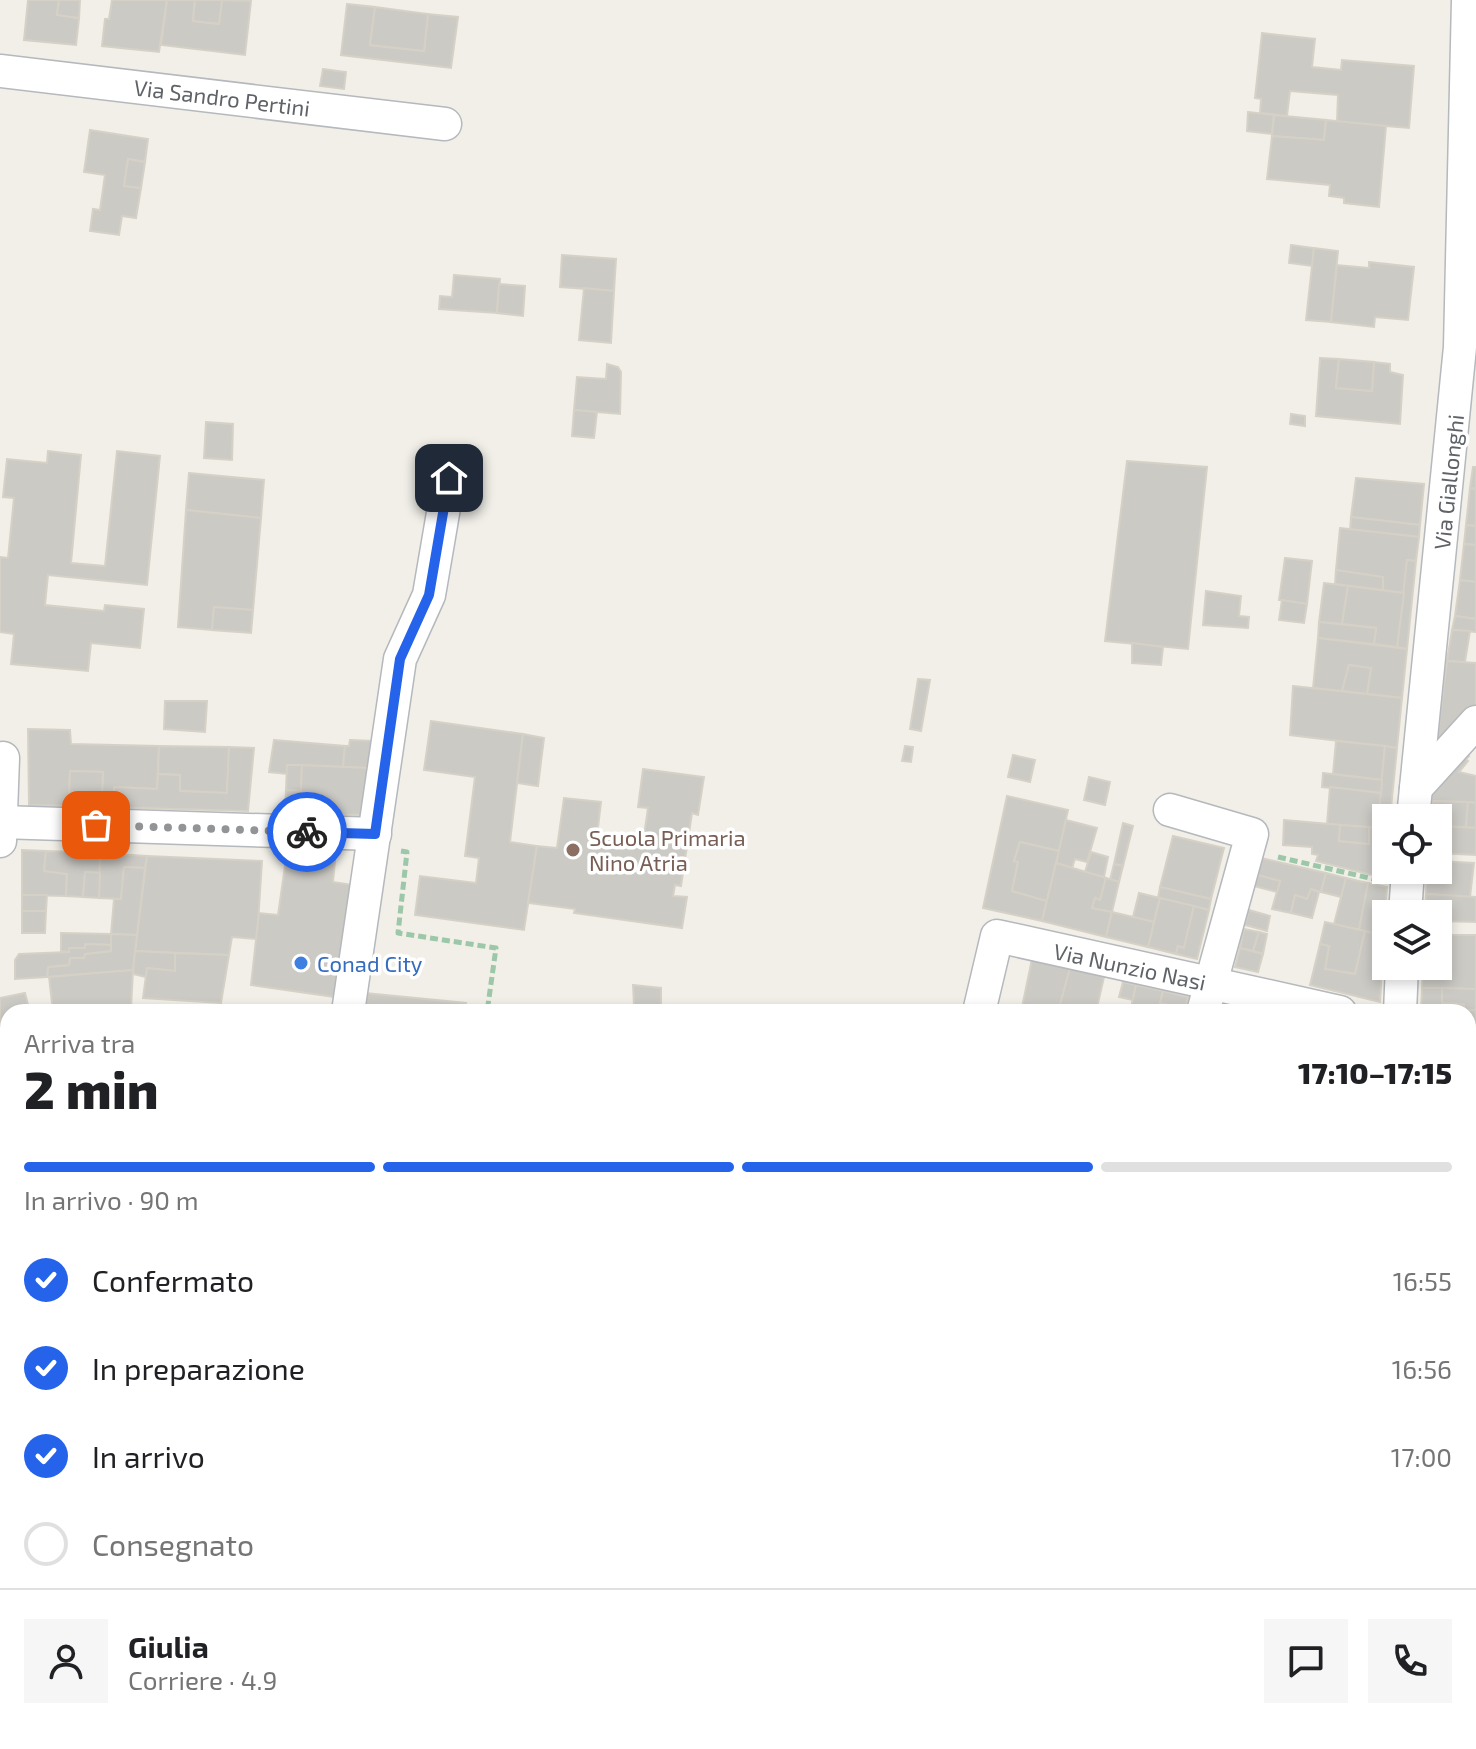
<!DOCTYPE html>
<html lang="it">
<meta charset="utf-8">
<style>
body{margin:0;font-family:"Exo 2",sans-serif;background:#f6f6f6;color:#202124;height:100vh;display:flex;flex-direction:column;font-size:30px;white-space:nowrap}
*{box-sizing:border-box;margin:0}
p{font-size:26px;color:#757577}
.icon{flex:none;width:44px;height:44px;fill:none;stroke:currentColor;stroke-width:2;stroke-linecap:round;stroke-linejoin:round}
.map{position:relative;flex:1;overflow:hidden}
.side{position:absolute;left:0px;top:1004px;width:1476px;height:746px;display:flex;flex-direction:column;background:#fff;border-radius:24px 24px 0 0;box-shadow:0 4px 12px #0003}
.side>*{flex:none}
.controls{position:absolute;left:1372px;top:804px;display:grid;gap:16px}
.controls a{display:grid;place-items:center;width:80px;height:80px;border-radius:0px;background:#fff;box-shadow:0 4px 12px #0003;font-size:40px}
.pin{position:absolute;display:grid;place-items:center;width:68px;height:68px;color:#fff;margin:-34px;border-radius:16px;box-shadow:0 4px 12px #0006}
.courier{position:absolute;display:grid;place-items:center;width:80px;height:80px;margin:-40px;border:6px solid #2563eb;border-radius:50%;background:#fff;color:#222;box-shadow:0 2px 10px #0007}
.overview em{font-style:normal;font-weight:800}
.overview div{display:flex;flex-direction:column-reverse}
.overview{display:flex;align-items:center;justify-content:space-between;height:136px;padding:0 24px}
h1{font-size:52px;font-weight:800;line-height:60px}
.bar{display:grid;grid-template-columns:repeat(4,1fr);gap:12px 8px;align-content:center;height:96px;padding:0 24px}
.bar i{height:10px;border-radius:6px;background:#e0e0e0}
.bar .on{background:#2563eb}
.bar p{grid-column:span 4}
.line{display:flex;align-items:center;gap:20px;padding:0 24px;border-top:2px solid #e0e0e0}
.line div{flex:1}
.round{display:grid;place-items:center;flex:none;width:84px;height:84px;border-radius:0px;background:#f6f6f6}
ol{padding:0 24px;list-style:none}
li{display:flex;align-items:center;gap:24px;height:88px}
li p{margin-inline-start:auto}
li .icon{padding:8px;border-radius:50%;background:#2563eb;color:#fff;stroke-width:4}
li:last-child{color:#757577}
li i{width:44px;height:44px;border:4px solid #e0e0e0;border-radius:50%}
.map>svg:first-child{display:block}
.building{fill:#cccac5;stroke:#d6d1c6;stroke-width:2}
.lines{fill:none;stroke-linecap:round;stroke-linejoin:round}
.street-casing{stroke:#b5b8bc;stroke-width:35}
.path{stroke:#9cc7a9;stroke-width:5;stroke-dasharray:8 4;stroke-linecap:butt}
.street{stroke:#fff;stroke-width:32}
.done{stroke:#929495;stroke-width:8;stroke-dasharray:0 14.4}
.route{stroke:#2563eb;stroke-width:10}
.education-dot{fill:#8d6e63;stroke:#fff;stroke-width:3}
.shop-dot{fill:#3f7fe0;stroke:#fff;stroke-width:3}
.labels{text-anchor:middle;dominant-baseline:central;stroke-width:7;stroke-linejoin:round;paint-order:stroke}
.street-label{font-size:22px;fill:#5f6368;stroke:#fff}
.education-label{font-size:22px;fill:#785e54;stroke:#fff;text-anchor:start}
.shop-label{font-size:22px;fill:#366cbe;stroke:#fff;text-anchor:start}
</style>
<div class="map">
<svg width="1476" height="1749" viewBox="0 0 1476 1749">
<rect width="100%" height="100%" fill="#f1efe8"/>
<!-- building -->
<g class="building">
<polygon points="28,0 59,0 57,15 79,18 76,45 24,40"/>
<polygon points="59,0 80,0 79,18 57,15"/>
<polygon points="112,0 167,0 159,52 102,46 105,19 109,19"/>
<polygon points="167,0 195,0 193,21 219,24 222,0 251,1 245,55 161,45"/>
<polygon points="195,0 222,0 219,24 193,21"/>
<polygon points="347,4 375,7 370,45 424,51 428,14 458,17 451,68 341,55"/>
<polygon points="375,7 428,14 424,51 370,45"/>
<polygon points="1262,33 1315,39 1312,67 1341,70 1342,60 1414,66 1409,128 1337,122 1338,95 1290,91 1287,116 1260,113 1261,99 1255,98"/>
<polygon points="323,69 346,72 344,89 320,86"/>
<polygon points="1248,112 1274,115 1272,134 1247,131"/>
<polygon points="1274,115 1326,120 1324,140 1272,136"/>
<polygon points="1326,120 1386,126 1379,207 1344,203 1344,198 1329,196 1330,185 1267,179 1272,136 1324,140"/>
<polygon points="90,130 148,139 145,162 128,159 124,186 141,188 136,218 122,216 119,235 90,231 93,209 100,210 105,175 84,172"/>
<polygon points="128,159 145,162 141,188 124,186"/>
<polygon points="1291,245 1314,248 1312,266 1289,263"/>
<polygon points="1314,248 1338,251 1331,322 1306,320"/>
<polygon points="562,255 616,259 614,291 560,287"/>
<polygon points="1369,262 1414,267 1408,320 1375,317 1374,327 1331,322 1337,265 1369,268"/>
<polygon points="454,275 500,279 497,313 439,309 440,296 452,297"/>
<polygon points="499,284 525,286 523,316 497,313"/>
<polygon points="584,288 614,291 611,343 579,340"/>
<polygon points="1320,358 1339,359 1336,388 1372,391 1374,362 1390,364 1390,372 1403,375 1400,424 1316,416"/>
<polygon points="1339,359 1374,362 1372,391 1336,388"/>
<polygon points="607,364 618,367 621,372 620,414 574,410 577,377 606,379"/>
<polygon points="574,410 597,412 594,438 572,436"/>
<polygon points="1291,414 1305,416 1305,426 1290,424"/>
<polygon points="206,422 233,424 232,460 204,458"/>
<polygon points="48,451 81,455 71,563 105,566 117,451 160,456 147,585 48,575 45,605 104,611 105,605 144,609 140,648 91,643 88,671 11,664 14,634 0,632 0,557 8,558 14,498 3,497 7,459 47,463"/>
<polygon points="1127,461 1207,467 1188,649 1105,641"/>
<polygon points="1473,467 1476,467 1476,489 1470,488"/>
<polygon points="189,473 264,480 261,518 186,510"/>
<polygon points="1356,478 1424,484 1420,525 1351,517"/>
<polygon points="1470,488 1476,489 1476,526 1466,525"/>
<polygon points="186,510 261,518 253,610 214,607 212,630 178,627"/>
<polygon points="1351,517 1420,525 1419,537 1350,530"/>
<polygon points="1466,525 1476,526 1476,545 1464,544"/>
<polygon points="1340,528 1419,537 1416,561 1407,560 1404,593 1383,590 1383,577 1336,570"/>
<polygon points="1464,544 1476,545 1476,582 1460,580"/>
<polygon points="1285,558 1312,561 1307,604 1279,600"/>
<polygon points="1407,560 1416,561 1407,649 1397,647"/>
<polygon points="1336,570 1383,577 1383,590 1335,584"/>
<polygon points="1460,580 1476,582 1476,619 1455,616"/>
<polygon points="1324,583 1348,586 1342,624 1319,622"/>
<polygon points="1348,586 1404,593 1397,647 1374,644 1376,628 1342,624"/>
<polygon points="1206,591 1241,596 1239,616 1249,617 1248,628 1203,625"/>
<polygon points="1282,600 1307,604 1304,623 1279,620"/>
<polygon points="214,607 253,610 251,633 212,630"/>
<polygon points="1455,616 1476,619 1476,632 1452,630"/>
<polygon points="1319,622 1376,628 1374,644 1318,638"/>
<polygon points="1452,630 1470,631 1465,662 1447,661"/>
<polygon points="1318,638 1407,649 1402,698 1367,694 1371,668 1349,665 1342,691 1313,688"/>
<polygon points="1132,643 1163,647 1161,665 1132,663"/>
<polygon points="1447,661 1476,663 1476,714 1436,750"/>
<polygon points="1349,665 1371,668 1367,694 1342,691"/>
<polygon points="918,679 930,680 921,731 910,729"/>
<polygon points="1293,686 1402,698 1397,748 1290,735"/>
<polygon points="165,701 207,701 205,732 164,729"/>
<polygon points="431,721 523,734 510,842 537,846 524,930 415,915 420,876 476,883 479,858 465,856 475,777 424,770"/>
<polygon points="28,729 70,730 71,744 159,746 157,789 114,787 114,794 102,794 103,772 70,771 69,806 29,805"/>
<polygon points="523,734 544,738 538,786 517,783"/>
<polygon points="274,740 345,746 343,767 287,765 287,774 269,772"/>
<polygon points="350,740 373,741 369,768 343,767 345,746 349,746"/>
<polygon points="1336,741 1385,746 1382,780 1333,774"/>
<polygon points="159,746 229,747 227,793 180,791 180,775 158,774"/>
<polygon points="905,746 913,747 911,762 902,761"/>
<polygon points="1385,746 1397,748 1390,818 1386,818 1386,829 1377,828"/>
<polygon points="229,747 254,748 248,811 69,806 70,771 103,772 102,794 114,794 114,787 157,789 158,774 180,775 180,791 227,793"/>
<polygon points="1464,752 1469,756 1466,759 1468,761 1459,772 1476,776 1476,803 1432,801 1433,788"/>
<polygon points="1013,755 1035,760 1030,782 1008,777"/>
<polygon points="287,765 302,765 301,791 286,790"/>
<polygon points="302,765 369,768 362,815 285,813 286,790 301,791"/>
<polygon points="643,769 704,777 698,815 692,813 681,886 675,885 673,896 687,897 682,928 574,913 575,909 528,903 537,846 557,848 564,798 601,802 597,836 643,843 648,808 638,807"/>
<polygon points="1323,773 1382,780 1381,793 1322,787"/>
<polygon points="1089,777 1110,782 1105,805 1084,800"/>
<polygon points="1330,787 1381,793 1377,828 1327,824"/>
<polygon points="1007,796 1068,810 1059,851 1020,842 1014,861 1018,862 1012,891 1047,901 1042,921 983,908"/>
<polygon points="1432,801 1468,802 1466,827 1438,826 1438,818 1430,818"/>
<polygon points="1468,802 1476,803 1476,828 1466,827"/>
<polygon points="1066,820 1097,828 1087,862 1075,859 1072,868 1056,863"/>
<polygon points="1284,820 1340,825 1339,841 1369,844 1369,827 1386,829 1388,879 1316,861 1318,855 1312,854 1312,847 1283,845"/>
<polygon points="1123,823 1133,826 1123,866 1114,864"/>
<polygon points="1340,825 1369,827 1369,844 1339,841"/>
<polygon points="1438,826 1476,828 1476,855 1438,853"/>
<polygon points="1173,836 1224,848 1211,899 1160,887"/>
<polygon points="1020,842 1059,851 1047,901 1012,891 1018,862 1014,861"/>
<polygon points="22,850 46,851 44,871 67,874 66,896 22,895"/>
<polygon points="46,851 100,853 100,873 85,872 83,897 66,896 67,874 44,871"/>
<polygon points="1091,852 1108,857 1104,877 1085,872"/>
<polygon points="100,853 147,856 145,868 124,867 121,899 99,898"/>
<polygon points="147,856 262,861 257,939 232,937 229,955 135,951"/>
<polygon points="1261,858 1326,873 1321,892 1311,889 1307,899 1295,895 1291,913 1272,909 1280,881 1257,875"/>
<polygon points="286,859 335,861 333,882 353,885 335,997 251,985 259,913 278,915"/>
<polygon points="1438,861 1474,863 1470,897 1426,894 1427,870 1438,870"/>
<polygon points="1056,863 1106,878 1100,900 1095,898 1092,908 1112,912 1106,937 1042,921"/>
<polygon points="1114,864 1123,866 1119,882 1110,880"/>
<polygon points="124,867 145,868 137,935 111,934 114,899 121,899"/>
<polygon points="85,872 100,873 99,898 83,897"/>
<polygon points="1326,873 1346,878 1341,897 1321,892"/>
<polygon points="1257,875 1280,881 1277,892 1254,886"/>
<polygon points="1106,878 1119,882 1112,912 1092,908 1095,898 1100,900"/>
<polygon points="1346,878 1368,883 1359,930 1334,924"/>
<polygon points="1368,883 1387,887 1384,936 1359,930"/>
<polygon points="1160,887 1211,899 1209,910 1158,898"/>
<polygon points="1311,889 1319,892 1312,918 1291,913 1295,895 1307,899"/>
<polygon points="1139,893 1160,898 1154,922 1133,917"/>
<polygon points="1426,894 1476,897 1476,922 1438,921 1438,914 1425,914"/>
<polygon points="22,895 47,895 46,911 22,911"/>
<polygon points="1160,898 1194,906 1184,948 1178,946 1176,954 1148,947"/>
<polygon points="1194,906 1209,910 1197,959 1176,954 1178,946 1184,948"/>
<polygon points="1249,910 1270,916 1267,931 1245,925"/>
<polygon points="22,911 46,911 45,933 22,933"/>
<polygon points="1112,912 1154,922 1148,947 1106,937"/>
<polygon points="1325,922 1365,931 1355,974 1325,969 1329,946 1320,944"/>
<polygon points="1244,929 1259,932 1253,951 1240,948"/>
<polygon points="1365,931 1384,936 1380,1002 1310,985 1320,944 1329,946 1325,969 1355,974"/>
<polygon points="1259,932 1267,934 1263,954 1253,951"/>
<polygon points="61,933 111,934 111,945 85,944 85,948 69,948 69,952 61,951"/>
<polygon points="111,934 137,935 133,970 47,977 48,967 69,965 70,958 84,958 85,954 111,951"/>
<polygon points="1438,935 1476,935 1476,989 1422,988 1423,966 1438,966"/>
<polygon points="85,944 111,945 111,951 85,954 84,958 70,958 69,965 48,967 47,977 15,979 15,960 19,954 69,952 69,948 85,948"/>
<polygon points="1240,948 1263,954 1258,972 1235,967"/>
<polygon points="135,951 175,953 175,971 147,968 146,977 133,974"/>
<polygon points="175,953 229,955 221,1003 143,998 147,968 175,971"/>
<polygon points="1032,959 1070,968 1058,1012 1021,1012"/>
<polygon points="1070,968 1104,977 1096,1012 1058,1012"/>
<polygon points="133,970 131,1008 53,1012 49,977"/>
<polygon points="1123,982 1136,985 1133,1000 1119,997"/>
<polygon points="633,985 661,988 661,1006 634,1005"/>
<polygon points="1136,985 1163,991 1158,1012 1130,1012"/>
<polygon points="1422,988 1442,988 1442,1003 1464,1004 1464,1010 1476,1010 1476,1023 1468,1022 1468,1012 1421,1011"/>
<polygon points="1442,988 1476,989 1476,1010 1464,1010 1464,1004 1442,1003"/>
<polygon points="1163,991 1188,997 1185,1009 1160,1003"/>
<polygon points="25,993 30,1012 8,1012 8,1084 3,1085 0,1077 0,998"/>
<polygon points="365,993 466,1003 465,1012 363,1012"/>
<polygon points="1160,1003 1185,1009 1184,1012 1158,1012"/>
<polygon points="1225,1005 1245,1010 1245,1012 1223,1012"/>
<polygon points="644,1006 689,1007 689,1012 644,1012"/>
<polygon points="1468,1057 1476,1058 1476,1110 1468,1109"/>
<polygon points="1468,1109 1476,1110 1476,1139 1468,1137"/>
<polygon points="1468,1146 1476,1147 1476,1167 1468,1166"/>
<polygon points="1468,1166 1476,1167 1476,1223 1468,1221"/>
<polygon points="0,1170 8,1172 8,1236 0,1235"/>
<polygon points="0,1235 8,1236 8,1303 0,1303"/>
<polygon points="1468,1283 1476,1284 1476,1310 1468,1309"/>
<polygon points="1468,1309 1476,1310 1476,1378 1468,1377"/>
<polygon points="1468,1377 1476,1378 1476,1416 1468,1414"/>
<polygon points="0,1416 8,1417 8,1466 0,1466"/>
<polygon points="1468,1459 1476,1460 1476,1502 1468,1501"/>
<polygon points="0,1466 8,1466 8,1484 0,1483"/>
<polygon points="1468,1501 1476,1502 1475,1528 1468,1527"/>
<polygon points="0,1512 8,1513 8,1580 0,1580"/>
<polygon points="1476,1522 1476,1549 1468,1548 1468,1527 1475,1528"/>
<polygon points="1468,1548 1476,1549 1476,1564 1468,1562"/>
<polygon points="1468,1562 1476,1564 1476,1587 1468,1586"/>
<polygon points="0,1580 8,1580 8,1597 0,1596"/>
<polygon points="1468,1586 1476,1587 1469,1611 1468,1611"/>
<polygon points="1472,1594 1476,1594 1476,1612 1469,1611"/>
<polygon points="0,1596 8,1597 8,1618 0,1617"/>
<polygon points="1468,1611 1476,1612 1476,1633 1468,1632"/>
<polygon points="1468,1632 1476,1633 1476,1656 1468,1654"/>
<polygon points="0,1635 6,1635 2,1670 0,1670"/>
<polygon points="1468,1654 1476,1656 1476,1681 1468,1679"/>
<polygon points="1468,1679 1476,1681 1469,1723 1468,1723"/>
<polygon points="0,1713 6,1714 2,1749 0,1749"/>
<polygon points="6,1714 8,1742 31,1742 30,1749 2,1749"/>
<polygon points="79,1742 93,1742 122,1749 78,1749"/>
<polygon points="93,1742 134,1742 133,1749"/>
<polygon points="134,1742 151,1742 149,1749 133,1749"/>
<polygon points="151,1742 175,1742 174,1749 149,1749"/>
<polygon points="175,1742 236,1742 255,1744 254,1749 174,1749"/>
<polygon points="316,1742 361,1742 359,1749 314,1749"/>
<polygon points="418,1742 452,1742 450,1749 415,1749"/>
<polygon points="452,1742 466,1742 465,1749 450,1749"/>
<polygon points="494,1742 538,1742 537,1749 494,1749"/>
<polygon points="538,1742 561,1745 561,1749 537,1749"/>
<polygon points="554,1742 578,1742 576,1749 561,1749 561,1745"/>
<polygon points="632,1742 693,1742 691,1749 630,1749"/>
<polygon points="716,1742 730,1742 728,1749 715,1749"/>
<polygon points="730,1742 794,1742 792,1749 728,1749"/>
<polygon points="833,1742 887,1742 887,1749 852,1749 832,1746"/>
<rect x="976" y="1742" width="38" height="7"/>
<polygon points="1031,1742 1064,1742 1063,1749 1030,1749"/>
<polygon points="1064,1742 1108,1742 1107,1749 1063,1749"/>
<polygon points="1108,1742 1140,1742 1152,1744 1152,1749 1107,1749"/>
<polygon points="1285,1742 1289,1742 1305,1749 1283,1749"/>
<polygon points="1417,1742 1465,1742 1464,1749 1429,1749"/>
<polygon points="255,1744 294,1749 254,1749"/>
</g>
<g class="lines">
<!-- street casing -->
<g class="street-casing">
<g id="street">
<polyline points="0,71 445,124"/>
<polyline points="1416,788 1476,722"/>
<polyline points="1170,810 1252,834 1203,1012"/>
<polyline points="1413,818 1460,347 1468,0"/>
<polyline points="0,822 375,834"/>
<polyline points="0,841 3,758"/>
<polyline points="1405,914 1408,870"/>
<polyline points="348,1012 400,659 429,595 449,478"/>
<polyline points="979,1012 997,936 1340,1012"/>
<polyline points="1400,1012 1402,966"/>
<polyline points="0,1121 8,1120"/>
<polyline points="0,1392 8,1392"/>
<polyline points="1258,1742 1265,1744"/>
<polyline points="1361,1742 1374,1749"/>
<polyline points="51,1749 52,1742"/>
<polyline points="377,1749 379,1742"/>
<polyline points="812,1749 814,1742"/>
<polyline points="1475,1749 1476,1743"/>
</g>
</g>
<!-- path -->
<g class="path">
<polyline points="401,851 407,852 398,933 496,948 487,1012"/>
<polyline points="1278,857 1378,880"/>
</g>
<!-- street -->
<use href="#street" class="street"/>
</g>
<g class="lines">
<!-- done -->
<polyline class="done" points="96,825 307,832"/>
<!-- route -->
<polyline class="route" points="307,832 375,834 400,659 429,595 449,478"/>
</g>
<!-- markers -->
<circle class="education-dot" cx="573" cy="850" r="8"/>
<circle class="shop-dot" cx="301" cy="963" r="8"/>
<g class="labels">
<!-- street labels -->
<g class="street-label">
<text transform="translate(222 97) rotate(7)">Via Sandro Pertini</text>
<text transform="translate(1448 482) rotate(-84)">Via Giallonghi</text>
<text transform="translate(1130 966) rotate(12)">Via Nunzio Nasi</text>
</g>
<!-- education labels -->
<g class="education-label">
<text x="589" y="837">Scuola Primaria<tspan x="589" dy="25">Nino Atria</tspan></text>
</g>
<!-- shop labels -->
<g class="shop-label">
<text x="317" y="963">Conad City</text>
</g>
</g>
</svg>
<div class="controls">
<a><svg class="icon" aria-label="locate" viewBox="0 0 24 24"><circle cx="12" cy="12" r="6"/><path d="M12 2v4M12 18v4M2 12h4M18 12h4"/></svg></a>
<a><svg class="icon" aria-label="layers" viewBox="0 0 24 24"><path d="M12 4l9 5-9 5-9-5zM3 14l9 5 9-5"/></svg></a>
</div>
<div class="pin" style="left:96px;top:825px;background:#ea580c"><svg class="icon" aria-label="bag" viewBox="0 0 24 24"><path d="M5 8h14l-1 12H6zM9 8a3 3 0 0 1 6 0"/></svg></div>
<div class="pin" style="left:449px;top:478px;background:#1f2937"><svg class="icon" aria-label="home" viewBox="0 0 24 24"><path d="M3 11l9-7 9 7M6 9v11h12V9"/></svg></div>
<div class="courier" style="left:307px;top:832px"><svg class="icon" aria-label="bike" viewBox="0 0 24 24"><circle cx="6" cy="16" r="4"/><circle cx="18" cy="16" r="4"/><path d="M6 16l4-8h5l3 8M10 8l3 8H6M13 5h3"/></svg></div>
<section class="side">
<div class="overview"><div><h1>2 min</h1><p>Arriva tra</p></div><em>17:10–17:15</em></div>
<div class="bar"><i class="on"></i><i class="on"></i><i class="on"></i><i></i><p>In arrivo · 90 m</p></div>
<ol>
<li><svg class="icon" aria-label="check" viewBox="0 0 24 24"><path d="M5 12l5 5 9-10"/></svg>Confermato<p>16:55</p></li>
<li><svg class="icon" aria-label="check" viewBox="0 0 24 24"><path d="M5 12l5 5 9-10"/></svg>In preparazione<p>16:56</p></li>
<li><svg class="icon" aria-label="check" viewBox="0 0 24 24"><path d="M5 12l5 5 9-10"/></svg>In arrivo<p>17:00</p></li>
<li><i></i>Consegnato</li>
</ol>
<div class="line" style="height:144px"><a class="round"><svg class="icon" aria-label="person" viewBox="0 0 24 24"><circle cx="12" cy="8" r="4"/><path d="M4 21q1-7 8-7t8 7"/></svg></a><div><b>Giulia</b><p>Corriere · 4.9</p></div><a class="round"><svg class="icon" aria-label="chat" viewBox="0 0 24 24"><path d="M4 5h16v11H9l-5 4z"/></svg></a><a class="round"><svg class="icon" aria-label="phone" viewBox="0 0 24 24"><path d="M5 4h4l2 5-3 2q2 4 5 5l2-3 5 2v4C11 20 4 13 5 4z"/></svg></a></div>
</section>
</div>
